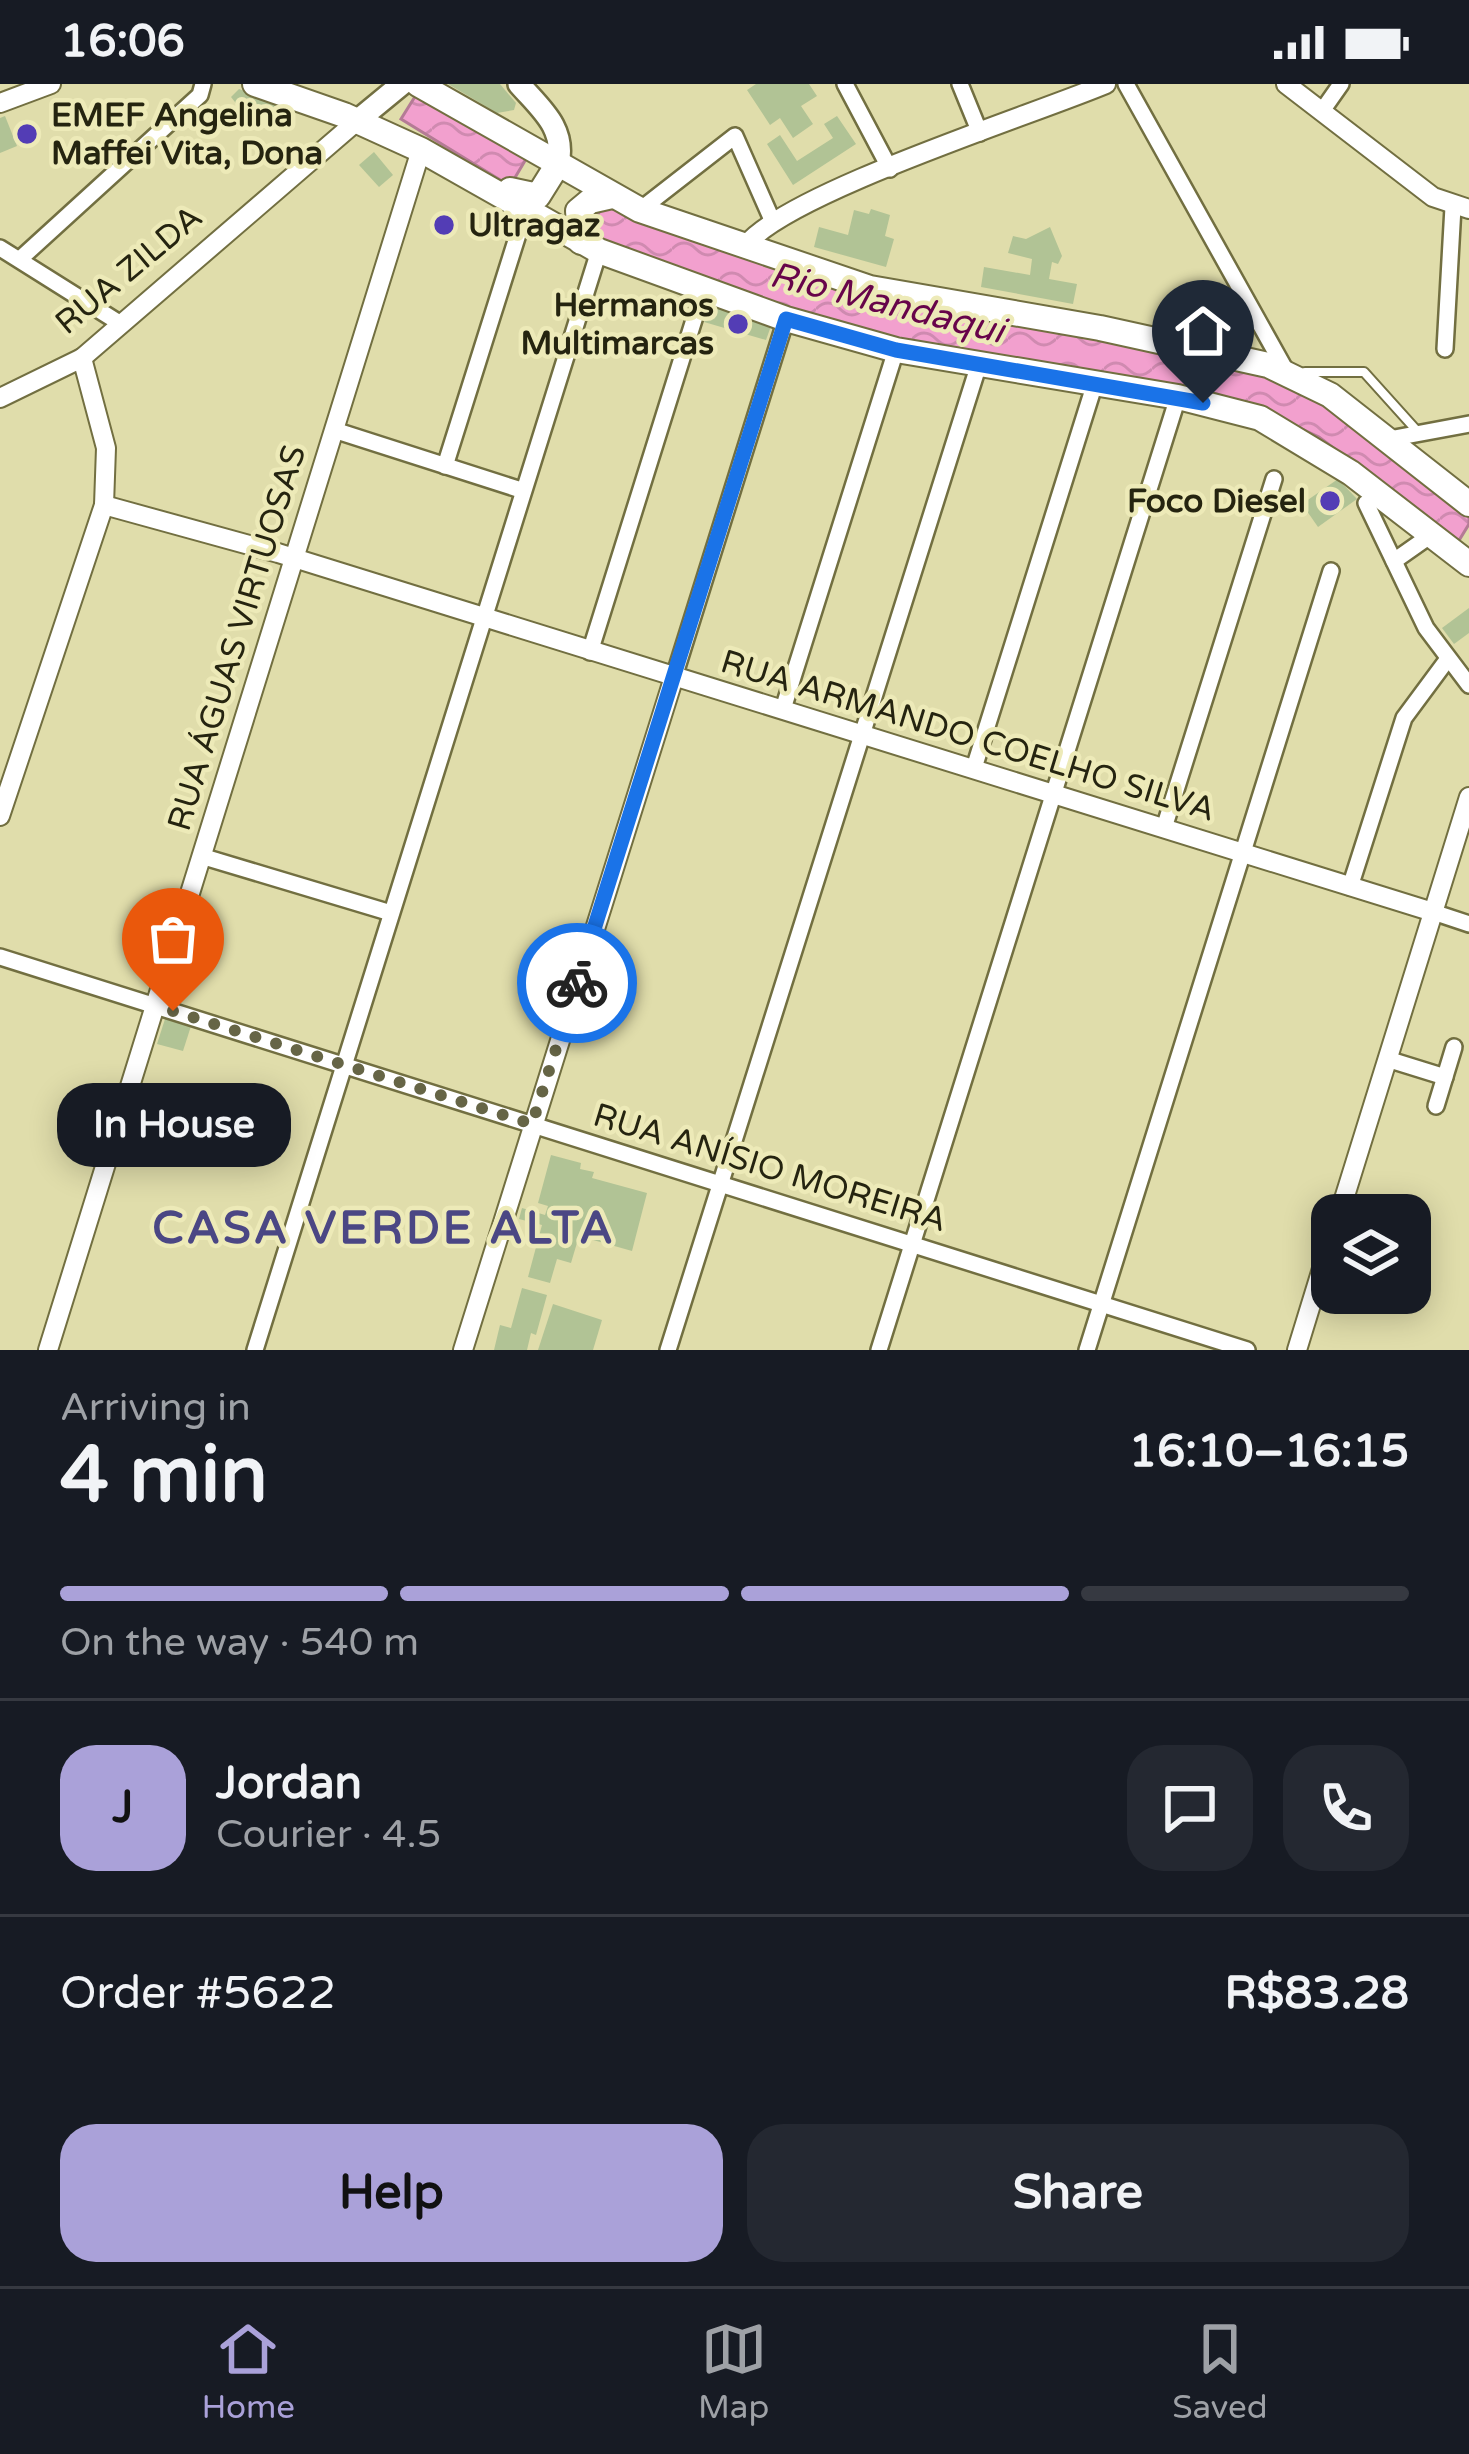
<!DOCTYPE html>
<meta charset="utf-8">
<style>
body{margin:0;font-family:"Varela Round",sans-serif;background:#242831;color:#f1f3f6;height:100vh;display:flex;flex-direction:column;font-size:45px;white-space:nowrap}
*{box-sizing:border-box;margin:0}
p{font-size:39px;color:#9ea1a6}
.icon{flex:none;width:66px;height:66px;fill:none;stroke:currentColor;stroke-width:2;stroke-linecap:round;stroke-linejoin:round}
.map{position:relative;height:1266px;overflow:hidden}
.sheet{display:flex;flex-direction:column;background:#171b24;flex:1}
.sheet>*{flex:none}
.tools{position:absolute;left:1311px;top:1110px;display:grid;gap:24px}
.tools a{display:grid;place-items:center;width:120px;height:120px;border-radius:24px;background:#171b24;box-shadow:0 6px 30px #0003;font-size:60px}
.pin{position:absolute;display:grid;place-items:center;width:102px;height:102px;color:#fff;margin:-123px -51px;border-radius:50% 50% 50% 0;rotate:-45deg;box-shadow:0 0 12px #0007}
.pin .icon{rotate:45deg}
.courier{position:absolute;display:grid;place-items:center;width:120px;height:120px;margin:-60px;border:9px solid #1a73e8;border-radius:50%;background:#fff;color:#222;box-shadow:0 3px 15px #0007}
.bubble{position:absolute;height:84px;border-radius:36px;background:#171b24;box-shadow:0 6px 30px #0003;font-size:39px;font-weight:700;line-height:84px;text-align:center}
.overview em{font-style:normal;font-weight:700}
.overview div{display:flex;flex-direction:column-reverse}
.overview{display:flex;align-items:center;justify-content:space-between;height:204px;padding:0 60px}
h1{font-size:78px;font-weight:700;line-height:90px}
.bar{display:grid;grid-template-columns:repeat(4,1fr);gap:18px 12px;align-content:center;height:144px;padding:0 60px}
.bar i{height:15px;border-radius:9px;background:#363941}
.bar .current{background:#aaa1d9}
.bar p{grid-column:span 4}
.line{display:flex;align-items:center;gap:30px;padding:0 60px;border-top:3px solid #363941}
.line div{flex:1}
.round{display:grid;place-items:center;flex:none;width:126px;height:126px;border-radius:36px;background:#242831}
.primary-button{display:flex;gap:24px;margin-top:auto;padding:24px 60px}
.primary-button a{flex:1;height:138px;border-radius:36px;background:#aaa1d9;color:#111;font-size:48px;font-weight:700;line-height:138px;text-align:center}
.primary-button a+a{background:#242831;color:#f1f3f6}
.status{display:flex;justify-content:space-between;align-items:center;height:84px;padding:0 60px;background:#171b24;direction:ltr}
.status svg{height:33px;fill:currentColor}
.dock{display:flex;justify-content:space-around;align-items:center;height:168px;border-top:3px solid #363941;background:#171b24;font-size:33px;color:#9ea1a6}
.dock a{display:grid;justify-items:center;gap:6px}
.dock .current{color:#aaa1d9}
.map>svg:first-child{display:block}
.water{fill:url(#water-waves);stroke:#b47b95;stroke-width:3}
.building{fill:#b1c395}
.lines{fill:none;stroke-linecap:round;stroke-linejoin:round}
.service-casing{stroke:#726f41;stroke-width:12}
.minor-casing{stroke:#726f41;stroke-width:20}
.tertiary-casing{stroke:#726f41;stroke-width:22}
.secondary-casing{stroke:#726f41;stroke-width:26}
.primary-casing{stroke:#726f41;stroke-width:28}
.service{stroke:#fff;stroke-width:8}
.minor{stroke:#fff;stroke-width:15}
.tertiary{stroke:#fff;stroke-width:18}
.secondary{stroke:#fff;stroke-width:21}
.primary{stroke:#fff;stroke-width:24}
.done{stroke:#666546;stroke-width:12;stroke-dasharray:0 21.6}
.route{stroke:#1a73e8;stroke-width:15}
.poi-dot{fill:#533db5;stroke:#edeab8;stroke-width:4.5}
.labels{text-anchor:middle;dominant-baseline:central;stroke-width:9;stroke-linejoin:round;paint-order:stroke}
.poi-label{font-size:33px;font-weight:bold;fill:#252410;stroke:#edeab8;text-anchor:start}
.street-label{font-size:33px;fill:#252410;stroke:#edeab8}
.water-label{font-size:36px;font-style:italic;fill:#67044a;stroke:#edeab8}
.district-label{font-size:45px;font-weight:bold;letter-spacing:3px;fill:#4b4784;stroke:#edeab8}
</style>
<div class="status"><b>16:06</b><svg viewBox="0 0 49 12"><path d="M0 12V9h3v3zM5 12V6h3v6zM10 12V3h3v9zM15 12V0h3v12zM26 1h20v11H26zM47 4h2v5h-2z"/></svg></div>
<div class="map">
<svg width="1469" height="1266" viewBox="0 0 1469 1266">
<defs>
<pattern id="water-waves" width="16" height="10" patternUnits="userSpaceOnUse" patternTransform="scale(3)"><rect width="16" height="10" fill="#f2a0ce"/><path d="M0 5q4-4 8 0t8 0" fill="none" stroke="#cf8ab0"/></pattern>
</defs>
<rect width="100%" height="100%" fill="#e0ddab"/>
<!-- water -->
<g class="water">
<polygon points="416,11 526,75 510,102 401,35"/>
<polygon points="602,121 742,170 1215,271 1288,294 1469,424 1469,440 1458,458 1319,353 1252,322 904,257 763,218 589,153"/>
</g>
<!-- building -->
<g class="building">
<polygon points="448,0 500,0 516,19 514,26 497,29"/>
<polygon points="756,0 809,0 817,12 801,22 813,40 793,54 780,34 770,41 747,6"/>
<polygon points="239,5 278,19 264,36 255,25 246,32 231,13"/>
<polygon points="5,32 17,62 0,69 0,34"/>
<polygon points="837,32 856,60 793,101 767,60 780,51 797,77 833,54 824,40"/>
<polygon points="374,68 393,91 379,103 359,81"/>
<polygon points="871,125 890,131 885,152 894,155 886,183 814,163 819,143 848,151 854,126 869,130"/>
<polygon points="1050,143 1062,172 1058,180 1052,178 1049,195 1077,200 1073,220 981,203 984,183 1030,191 1032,175 1008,169 1013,152 1026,155"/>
<polygon points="714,223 771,242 766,256 704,238"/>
<polygon points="1338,395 1357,415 1318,443 1302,420"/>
<polygon points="1469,524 1469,549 1454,560 1442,544"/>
<polygon points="165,935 191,942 183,967 157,960"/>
<polygon points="551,1071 581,1079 580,1085 594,1088 592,1094 647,1109 632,1167 579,1152 571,1179 557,1175 550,1199 528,1193 542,1141 519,1135 522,1124 545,1131 548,1122 538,1119"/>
<polygon points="522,1204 547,1211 536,1251 531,1249 527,1266 494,1266 500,1241 511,1244"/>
<polygon points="553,1220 602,1236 593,1266 538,1266"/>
</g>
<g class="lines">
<!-- service casing -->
<g class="service-casing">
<polyline id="service" points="1305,288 1364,288 1418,348"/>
</g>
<!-- minor casing -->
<g class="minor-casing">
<g id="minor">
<polyline points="845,0 890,85"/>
<polyline points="960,0 980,49"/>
<polyline points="1126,0 1285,285"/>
<polyline points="1322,27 1341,0"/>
<polyline points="640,126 735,52 773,138"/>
<polyline points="0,164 121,240"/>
<polyline points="20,175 200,11 203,0"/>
<polyline points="1445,265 1453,123"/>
<polyline points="334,346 521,406"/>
<polyline points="1389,355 1469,340"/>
<polyline points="445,382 526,125"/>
<polyline points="1366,419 1426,544 1469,601"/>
<polyline points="1394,477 1431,451"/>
<polyline points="590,568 703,207"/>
<polyline points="674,593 786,235"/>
<polyline points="783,625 896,266"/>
<polyline points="974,684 1095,299"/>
<polyline points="1164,744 1274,395"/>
<polyline points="201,772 391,829"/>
<polyline points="1350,803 1404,634 1447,576"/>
<polyline points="1433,828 1469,840"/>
<polyline points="0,873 1247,1266"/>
<polyline points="1387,975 1445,993"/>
<polyline points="1436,1022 1454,963"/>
<polyline points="255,1266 599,167"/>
<polyline points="668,1266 979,280"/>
<polyline points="879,1266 1178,313"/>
<polyline points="1087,1266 1331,487"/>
</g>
</g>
<!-- tertiary casing -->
<g class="tertiary-casing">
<g id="tertiary">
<polyline points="1286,0 1433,113 1469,125"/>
<polyline points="0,19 51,0"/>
<path d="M 747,160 C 790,108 1032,31 1106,0"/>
<polyline points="0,314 82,274 357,37"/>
<polyline points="104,421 278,469 1433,828"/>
<polyline points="0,732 104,421 106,364 82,274"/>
<polyline points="1339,1131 1469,713"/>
<polyline points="48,1266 421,66"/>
<polyline points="463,1266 674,593"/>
<polyline points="1297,1266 1332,1152"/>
</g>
</g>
<!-- secondary casing -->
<g class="secondary-casing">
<g id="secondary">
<path d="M 519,0 C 541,25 566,44 558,80"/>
<polyline points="357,37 402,0"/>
</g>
</g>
<!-- primary casing -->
<g class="primary-casing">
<g id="primary">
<polyline points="255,0 344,31 421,66 599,167 786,235 896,266 1178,313 1260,334 1351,389 1469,480"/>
<polyline points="418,0 640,126 870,204 1100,244 1268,281 1330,311 1469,420"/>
<polyline points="510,106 538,112 558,80"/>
<polyline points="581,158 578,127 590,117 612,112"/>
</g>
</g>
<!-- service -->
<use href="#service" class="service"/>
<!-- minor -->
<use href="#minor" class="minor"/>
<!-- tertiary -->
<use href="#tertiary" class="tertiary"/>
<!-- secondary -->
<use href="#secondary" class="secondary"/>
<!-- primary -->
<use href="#primary" class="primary"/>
</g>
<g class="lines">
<!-- done -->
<polyline class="done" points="173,927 532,1040 577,899"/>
<!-- route -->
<polyline class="route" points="577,899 786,235 896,266 1203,319"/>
</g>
<!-- markers -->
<g class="poi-dot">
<circle cx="27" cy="50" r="12"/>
<circle cx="444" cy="141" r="12"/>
<circle cx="738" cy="240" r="12"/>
<circle cx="1330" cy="417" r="12"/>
</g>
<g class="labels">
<!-- poi labels -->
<g class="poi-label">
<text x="51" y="31">EMEF Angelina<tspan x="51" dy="38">Maffei Vita, Dona</tspan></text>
<text x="468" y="141">Ultragaz</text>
<text x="714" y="221" text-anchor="end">Hermanos<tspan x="714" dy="38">Multimarcas</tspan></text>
<text x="1306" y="417" text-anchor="end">Foco Diesel</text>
</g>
<!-- street labels -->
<g class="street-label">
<text transform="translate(129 186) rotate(-40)">RUA ZILDA</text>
<text transform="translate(237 554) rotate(-73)">RUA ÁGUAS VIRTUOSAS</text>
<text transform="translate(968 652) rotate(17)">RUA ARMANDO COELHO SILVA</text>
<text transform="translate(770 1084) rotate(17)">RUA ANÍSIO MOREIRA</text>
</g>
<!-- water labels -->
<g class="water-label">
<text transform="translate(887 219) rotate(14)">Rio Mandaqui</text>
</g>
<!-- district labels -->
<g class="district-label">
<text x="384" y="1145">CASA VERDE ALTA</text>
</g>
</g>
</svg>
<div class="tools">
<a><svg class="icon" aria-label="layers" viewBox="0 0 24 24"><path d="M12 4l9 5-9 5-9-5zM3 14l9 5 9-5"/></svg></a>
</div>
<div class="pin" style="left:173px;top:927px;background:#ea580c"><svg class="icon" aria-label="bag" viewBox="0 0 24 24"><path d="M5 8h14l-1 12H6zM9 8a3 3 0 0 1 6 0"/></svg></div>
<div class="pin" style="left:1203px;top:319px;background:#1f2937"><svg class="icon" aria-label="home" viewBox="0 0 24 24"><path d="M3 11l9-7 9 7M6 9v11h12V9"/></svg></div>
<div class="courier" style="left:577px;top:899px"><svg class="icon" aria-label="bike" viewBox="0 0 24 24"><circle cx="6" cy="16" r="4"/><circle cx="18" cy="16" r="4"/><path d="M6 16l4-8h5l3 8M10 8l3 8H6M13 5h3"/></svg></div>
<div class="bubble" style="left:57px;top:999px;width:234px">In House</div>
</div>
<section class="sheet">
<div class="overview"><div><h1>4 min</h1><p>Arriving in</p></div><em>16:10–16:15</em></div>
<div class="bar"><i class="current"></i><i class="current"></i><i class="current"></i><i></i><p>On the way · 540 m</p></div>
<div class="line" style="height:216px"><b class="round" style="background:#aaa1d9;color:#111">J</b><div><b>Jordan</b><p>Courier · 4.5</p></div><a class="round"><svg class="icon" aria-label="chat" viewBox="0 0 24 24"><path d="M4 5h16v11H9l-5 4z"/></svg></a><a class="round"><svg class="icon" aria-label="phone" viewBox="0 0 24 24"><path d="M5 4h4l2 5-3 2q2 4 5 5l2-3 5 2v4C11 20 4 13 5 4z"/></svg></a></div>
<div class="line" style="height:156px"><div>Order #5622</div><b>R$83.28</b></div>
<div class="primary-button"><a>Help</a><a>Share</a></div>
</section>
<nav class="dock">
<a class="current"><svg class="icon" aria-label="home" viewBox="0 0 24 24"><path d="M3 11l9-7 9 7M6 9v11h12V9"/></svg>Home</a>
<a><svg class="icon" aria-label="map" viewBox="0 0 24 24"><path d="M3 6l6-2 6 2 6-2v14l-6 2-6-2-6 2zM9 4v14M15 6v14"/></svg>Map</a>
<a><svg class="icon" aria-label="saved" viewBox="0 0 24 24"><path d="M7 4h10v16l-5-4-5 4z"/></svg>Saved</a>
</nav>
